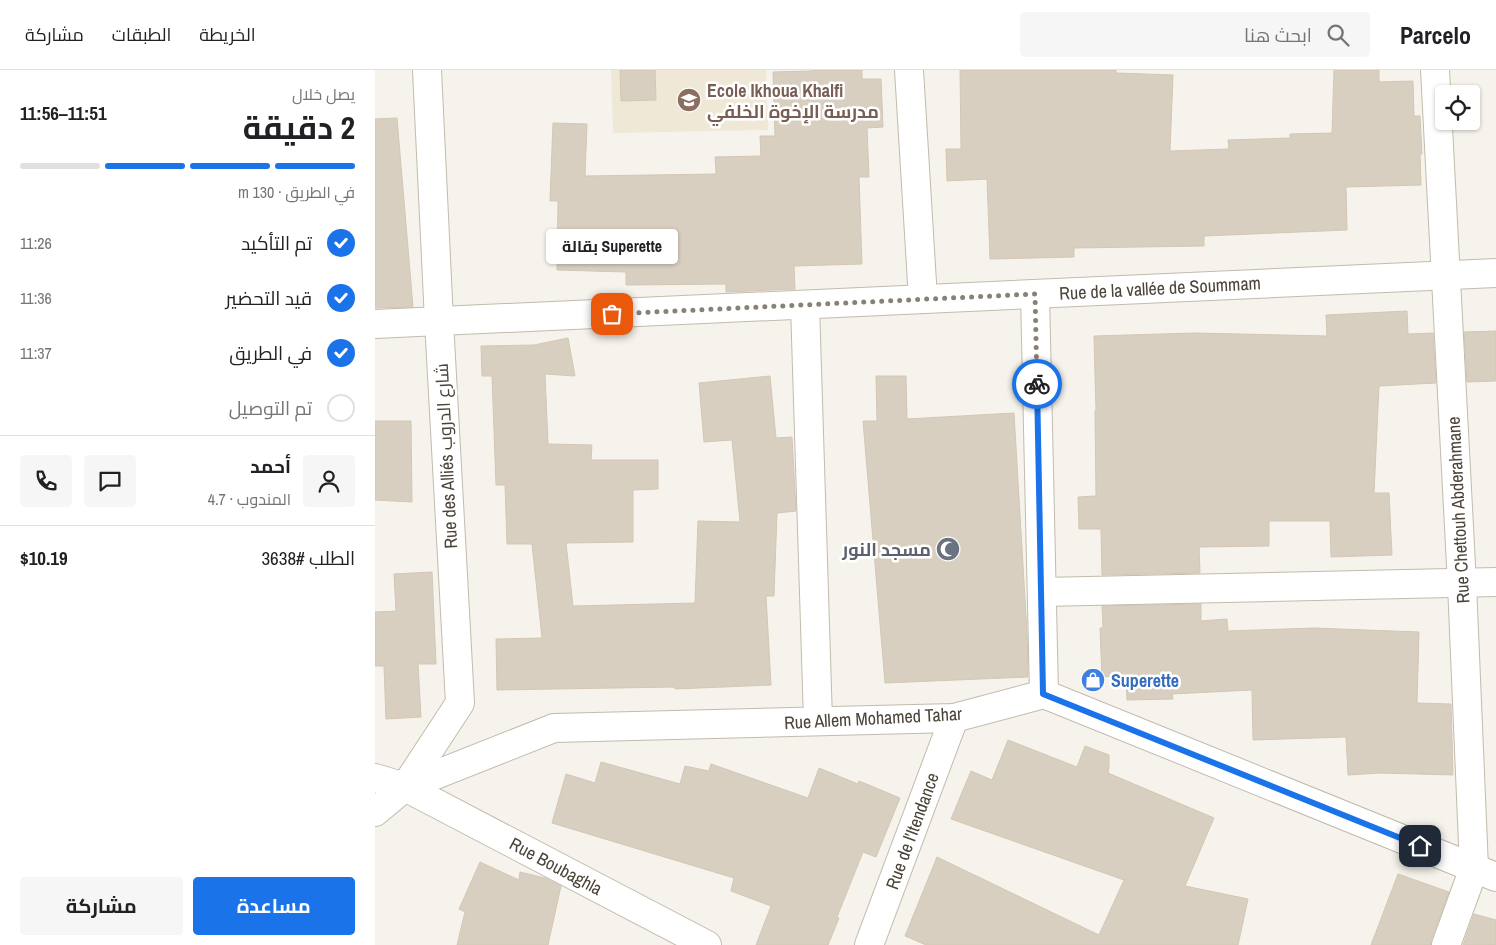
<!DOCTYPE html>
<html lang="ar">
<meta charset="utf-8">
<style>
body{margin:0;font-family:"Archivo Narrow",Cairo,sans-serif;background:#f6f6f6;color:#202124;direction:rtl;height:100vh;display:flex;flex-direction:column;font-size:19px;white-space:nowrap}
*{box-sizing:border-box;margin:0}
p{font-size:16px;color:#757577}
.icon{flex:none;width:28px;height:28px;fill:none;stroke:currentColor;stroke-width:2;stroke-linecap:round;stroke-linejoin:round}
.map{position:relative;flex:1;overflow:hidden;direction:ltr}
.details{display:flex;flex-direction:column;background:#fff;width:375px}
.details>*{flex:none}
.tools{position:absolute;left:1060px;top:15px;display:grid;gap:10px}
.tools a{display:grid;place-items:center;width:45px;height:45px;border-radius:5px;background:#fff;box-shadow:0 1px 4px #0004;font-size:25px}
.pin{position:absolute;display:grid;place-items:center;width:42px;height:42px;color:#fff;margin:-21px;border-radius:10px;box-shadow:0 2px 8px #0006}
.courier{position:absolute;display:grid;place-items:center;width:50px;height:50px;margin:-25px;border:4px solid #1a73e8;border-radius:50%;background:#fff;color:#222;box-shadow:0 1px 6px #0007}
.bubble{position:absolute;height:35px;border-radius:5px;background:#fff;box-shadow:0 1px 4px #0004;font-size:16px;font-weight:700;line-height:35px;text-align:center;direction:rtl}
.headline em{font-style:normal;font-weight:700}
.headline div{display:flex;flex-direction:column-reverse}
.headline{display:flex;align-items:center;justify-content:space-between;height:85px;padding:0 20px}
h1{font-size:32px;font-weight:700;line-height:38px}
.bar{display:grid;grid-template-columns:repeat(4,1fr);gap:8px 5px;align-content:center;height:60px;padding:0 20px}
.bar i{height:6px;border-radius:4px;background:#e0e0e0}
.bar .selected{background:#1a73e8}
.bar p{grid-column:span 4}
.line{display:flex;align-items:center;gap:12px;padding:0 20px;border-top:1px solid #e0e0e0}
.line div{flex:1}
.round{display:grid;place-items:center;flex:none;width:52px;height:52px;border-radius:5px;background:#f6f6f6}
ol{padding:0 20px;list-style:none}
li{display:flex;align-items:center;gap:15px;height:55px}
li p{margin-inline-start:auto}
li .icon{padding:5px;border-radius:50%;background:#1a73e8;color:#fff;stroke-width:4}
li:last-child{color:#757577}
li i{width:28px;height:28px;border:2px solid #e0e0e0;border-radius:50%}
.button{display:flex;gap:10px;margin-top:auto;padding:10px 20px}
.button a{flex:1;height:58px;border-radius:5px;background:#1a73e8;color:#fff;font-size:20px;font-weight:700;line-height:58px;text-align:center}
.button a+a{background:#f6f6f6;color:#202124}
header{display:flex;align-items:center;gap:30px;box-sizing:border-box;height:70px;padding:0 25px;background:#fff;border-bottom:1px solid #e0e0e0}
header strong{font-size:24px}
nav{display:flex;gap:28px;margin-inline-start:auto;font-size:18px}
.search{width:350px;height:45px;background:#f6f6f6;display:flex;align-items:center;gap:12px;box-sizing:border-box;padding:0 18px;border-radius:5px;color:#757577;font-size:19px}
main{display:flex;flex:1;min-height:0}
.map>svg:first-child{display:block}
.education{fill:#efe8d6}
.building{fill:#d8cfc1;stroke:#d3c7b4}
.lines{fill:none;stroke-linecap:round;stroke-linejoin:round}
.street-casing{stroke:#c2bbae;stroke-width:30}
.street{stroke:#fff;stroke-width:28}
.done{stroke:#878178;stroke-width:5;stroke-dasharray:0 9}
.route{stroke:#1a73e8;stroke-width:6}
.labels{text-anchor:middle;dominant-baseline:central;stroke-width:5;stroke-linejoin:round;paint-order:stroke}
.education-label{font-size:18px;font-weight:bold;fill:#785e54;stroke:#fff;text-anchor:start}
.street-label{font-size:18px;fill:#4b4439;stroke:#fff}
.worship-label{font-size:18px;font-weight:bold;fill:#5b616d;stroke:#fff;text-anchor:end}
.shop-label{font-size:18px;font-weight:bold;fill:#366cbe;stroke:#fff;text-anchor:start}
</style>
<header>
<strong>Parcelo</strong>
<div class="search"><svg class="icon" aria-label="search" viewBox="0 0 24 24"><circle cx="10" cy="10" r="6"/><path d="M15 15l6 6"/></svg>ابحث هنا</div>
<nav><a>الخريطة</a><a>الطبقات</a><a>مشاركة</a></nav>
</header>
<main>
<div class="map">
<svg width="1121" height="875" viewBox="0 0 1121 875">
<rect width="100%" height="100%" fill="#f6f3ec"/>
<!-- education -->
<polygon class="education" points="236,0 391,0 393,60 238,63"/>
<!-- building -->
<g class="building">
<polygon points="245,0 280,0 281,30 246,31"/>
<polygon points="437,0 487,0 487,9 506,9 508,57 492,58 494,107 484,107 487,194 419,196 420,219 351,222 351,214 251,215 251,202 182,200 183,131 175,131 178,53 212,54 210,106 341,104 340,87 386,86 385,66 400,66 398,2 437,1"/>
<polygon points="585,0 741,0 741,3 798,5 795,81 854,79 853,70 915,68 915,64 957,63 959,0 1004,0 1004,12 1038,11 1039,46 1045,46 1047,84 1045,84 1046,115 971,117 972,160 829,166 829,176 699,178 699,187 615,189 612,109 572,111 571,79 586,79"/>
<polygon points="22,48 38,237 0,238 0,49"/>
<polygon points="1032,241 1033,264 1058,263 1061,313 1004,316 999,423 1014,423 1017,485 956,487 955,451 894,451 894,476 824,477 825,503 727,505 726,459 704,459 703,427 721,426 720,341 721,341 719,266 820,263 952,266 951,245"/>
<polygon points="1121,261 1121,311 1092,312 1089,262"/>
<polygon points="193,268 200,306 170,304 173,374 217,375 216,390 283,390 283,419 258,420 258,472 191,473 198,536 320,533 323,451 365,452 357,370 329,372 324,313 395,306 401,368 417,367 421,441 402,443 399,526 391,526 396,615 300,619 300,617 122,620 121,569 167,568 157,474 132,474 130,415 121,415 117,306 107,306 106,276 159,275"/>
<polygon points="501,306 531,306 532,349 639,343 652,563 653,607 510,613 488,351 502,351"/>
<polygon points="0,351 36,351 37,432 0,430"/>
<polygon points="57,502 61,594 43,594 46,647 11,649 9,596 0,596 0,542 21,541 19,504"/>
<polygon points="826,534 826,551 852,549 853,561 939,558 1044,562 1042,633 1076,634 1078,705 1005,703 973,705 971,667 878,670 877,620 797,624 798,629 752,630 751,605 727,607 725,558 728,558 727,536"/>
<polygon points="633,670 702,697 710,676 734,685 734,697 733,703 839,748 810,816 873,829 863,875 551,875 530,866 562,787 724,865 749,810 576,749 596,701 617,710"/>
<polygon points="226,692 305,714 310,696 334,701 336,694 433,728 444,698 483,714 484,711 525,728 501,787 488,782 462,847 464,848 453,875 381,875 396,836 356,821 359,808 177,753 191,704 220,713"/>
<polygon points="105,792 144,810 145,802 170,808 186,816 173,875 82,875 90,842 84,839"/>
<polygon points="1023,804 1074,822 1056,870 1056,875 996,875"/>
<polygon points="1099,844 1121,850 1121,875 1088,875"/>
</g>
<g class="lines">
<!-- street casing -->
<g class="street-casing">
<g id="street">
<polyline points="534,0 548,229"/>
<polyline points="1060,0 1087,514 1099,798 1071,875"/>
<polyline points="660,224 669,624"/>
<polyline points="430,235 443,651"/>
<polyline points="0,254 1121,203"/>
<polyline points="667,522 1121,512"/>
<polyline points="0,708 30,717 179,658 579,648 669,624 1121,807"/>
<polyline points="30,717 332,875"/>
<polyline points="0,742 30,717 85,633 64,251 52,0"/>
<polyline points="494,875 579,648"/>
</g>
</g>
<!-- street -->
<use href="#street" class="street"/>
</g>
<g class="lines">
<!-- done -->
<polyline class="done" points="237,244 660,224 662,314"/>
<!-- route -->
<polyline class="route" points="662,314 668,624 1045,776"/>
</g>
<!-- icons -->
<defs>
<g id="school-disc" transform="scale(1.25)"><circle r="9.5" fill="#8d6e63" stroke="#fff"/><path d="M0-5L7-2L0 1L-7-2ZM-4 1L0 2.5L4 1V4Q0 6-4 4Z" fill="#fff"/></g>
<g id="mosque-disc" transform="scale(1.25)"><circle r="9.5" fill="#6b7280" stroke="#fff"/><path d="M3.5-4.9A6 6 0 1 0 3.5 4.9A5 5 0 1 1 3.5-4.9Z" fill="#fff"/></g>
<g id="shop-disc" transform="scale(1.25)"><circle r="9.5" fill="#3f7fe0" stroke="#fff"/><path d="M-5-2.5h2.3a2.7 3.5 0 0 1 5.4 0H5L5.5 6h-11ZM-1.5-2.5h3a1.5 2.3 0 0 0-3 0Z" fill="#fff"/></g>
</defs>
<g fill-rule="evenodd">
<use href="#school-disc" x="314" y="30"/>
<use href="#mosque-disc" x="573" y="479"/>
<use href="#shop-disc" x="718" y="610"/>
</g>
<g class="labels">
<!-- education labels -->
<g class="education-label">
<text x="332" y="20">Ecole Ikhoua Khalfi<tspan x="332" dy="21">مدرسة الإخوة الخلفي</tspan></text>
</g>
<!-- street labels -->
<g class="street-label">
<text transform="translate(785 218) rotate(-3)">Rue de la vallée de Soummam</text>
<text transform="translate(71 386) rotate(-93)">Rue des Alliés شارع الدروب</text>
<text transform="translate(1083 440) rotate(-93)">Rue Chettouh Abderahmane</text>
<text transform="translate(498 648) rotate(-3)">Rue Allem Mohamed Tahar</text>
<text transform="translate(537 761) rotate(-70)">Rue de l'Itendance</text>
<text transform="translate(181 796) rotate(28)">Rue Boubaghla</text>
</g>
<!-- worship labels -->
<g class="worship-label">
<text x="556" y="479">مسجد النور</text>
</g>
<!-- shop labels -->
<g class="shop-label">
<text x="736" y="610">Superette</text>
</g>
</g>
</svg>
<div class="tools">
<a><svg class="icon" aria-label="locate" viewBox="0 0 24 24"><circle cx="12" cy="12" r="6"/><path d="M12 2v4M12 18v4M2 12h4M18 12h4"/></svg></a>
</div>
<div class="pin" style="left:237px;top:244px;background:#ea580c"><svg class="icon" aria-label="bag" viewBox="0 0 24 24"><path d="M5 8h14l-1 12H6zM9 8a3 3 0 0 1 6 0"/></svg></div>
<div class="pin" style="left:1045px;top:776px;background:#1f2937"><svg class="icon" aria-label="home" viewBox="0 0 24 24"><path d="M3 11l9-7 9 7M6 9v11h12V9"/></svg></div>
<div class="courier" style="left:662px;top:314px"><svg class="icon" aria-label="bike" viewBox="0 0 24 24"><circle cx="6" cy="16" r="4"/><circle cx="18" cy="16" r="4"/><path d="M6 16l4-8h5l3 8M10 8l3 8H6M13 5h3"/></svg></div>
<div class="bubble" style="left:171px;top:159px;width:132px">Superette بقالة</div>
</div>
<section class="details">
<div class="headline"><div><h1>2 دقيقة</h1><p>يصل خلال</p></div><em>11:51–11:56</em></div>
<div class="bar"><i class="selected"></i><i class="selected"></i><i class="selected"></i><i></i><p>في الطريق · 130 m</p></div>
<ol>
<li><svg class="icon" aria-label="check" viewBox="0 0 24 24"><path d="M5 12l5 5 9-10"/></svg>تم التأكيد<p>11:26</p></li>
<li><svg class="icon" aria-label="check" viewBox="0 0 24 24"><path d="M5 12l5 5 9-10"/></svg>قيد التحضير<p>11:36</p></li>
<li><svg class="icon" aria-label="check" viewBox="0 0 24 24"><path d="M5 12l5 5 9-10"/></svg>في الطريق<p>11:37</p></li>
<li><i></i>تم التوصيل</li>
</ol>
<div class="line" style="height:90px"><a class="round"><svg class="icon" aria-label="person" viewBox="0 0 24 24"><circle cx="12" cy="8" r="4"/><path d="M4 21q1-7 8-7t8 7"/></svg></a><div><b>أحمد</b><p>المندوب · 4.7</p></div><a class="round"><svg class="icon" aria-label="chat" viewBox="0 0 24 24"><path d="M4 5h16v11H9l-5 4z"/></svg></a><a class="round"><svg class="icon" aria-label="phone" viewBox="0 0 24 24"><path d="M5 4h4l2 5-3 2q2 4 5 5l2-3 5 2v4C11 20 4 13 5 4z"/></svg></a></div>
<div class="line" style="height:65px"><div>الطلب #3638</div><b>$10.19</b></div>
<div class="button"><a>مساعدة</a><a>مشاركة</a></div>
</section>
</main>
